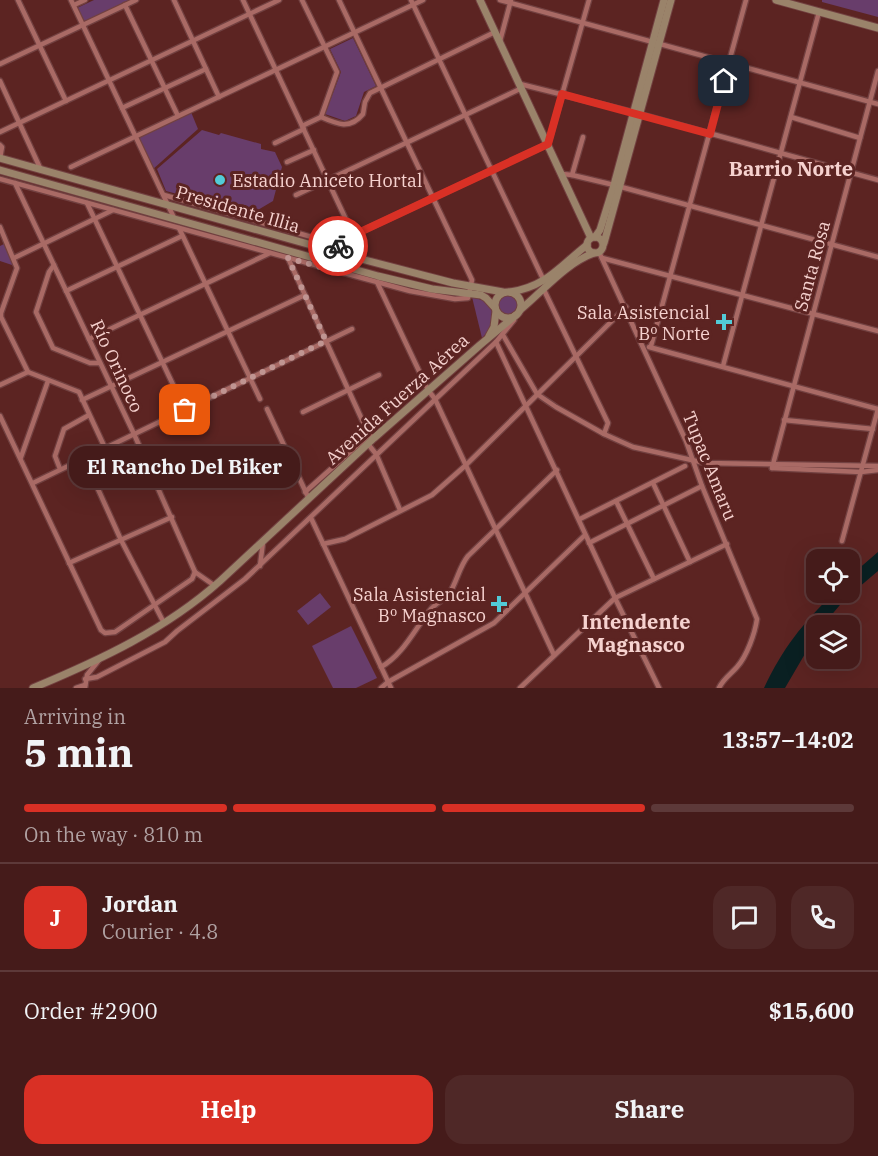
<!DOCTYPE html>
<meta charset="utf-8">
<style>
body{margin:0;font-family:"IBM Plex Serif",serif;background:#4f2827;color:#f1f3f6;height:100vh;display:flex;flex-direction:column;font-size:22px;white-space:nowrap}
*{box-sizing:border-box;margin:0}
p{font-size:20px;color:#b0a1a2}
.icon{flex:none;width:33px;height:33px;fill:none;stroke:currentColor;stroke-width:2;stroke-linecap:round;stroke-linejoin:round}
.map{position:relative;height:688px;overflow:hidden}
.sheet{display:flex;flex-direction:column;background:#451b1a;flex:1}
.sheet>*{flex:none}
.fabs{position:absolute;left:806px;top:549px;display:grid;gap:12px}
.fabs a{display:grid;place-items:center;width:54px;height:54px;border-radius:12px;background:#451b1a;box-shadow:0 6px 24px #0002,0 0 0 2px #5d3939;font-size:30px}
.pin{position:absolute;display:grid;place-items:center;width:51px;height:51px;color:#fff;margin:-26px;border-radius:12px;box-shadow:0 3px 9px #0006}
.courier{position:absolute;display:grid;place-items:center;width:60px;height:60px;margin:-30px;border:4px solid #d93025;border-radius:50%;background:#fff;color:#222;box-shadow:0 2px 8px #0007}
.bubble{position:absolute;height:42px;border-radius:18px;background:#451b1a;box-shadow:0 6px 24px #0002,0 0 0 2px #5d3939;font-size:20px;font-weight:700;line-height:42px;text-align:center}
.summary em{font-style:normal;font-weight:700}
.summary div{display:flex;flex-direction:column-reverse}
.summary{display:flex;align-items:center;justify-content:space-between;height:102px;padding:0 24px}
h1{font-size:39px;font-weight:700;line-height:45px}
.bar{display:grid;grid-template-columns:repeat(4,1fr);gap:9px 6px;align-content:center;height:72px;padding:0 24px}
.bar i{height:8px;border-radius:4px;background:#5d3939}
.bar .selected{background:#d93025}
.bar p{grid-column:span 4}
.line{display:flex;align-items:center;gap:15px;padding:0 24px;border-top:2px solid #5d3939}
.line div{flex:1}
.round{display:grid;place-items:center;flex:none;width:63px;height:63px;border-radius:18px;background:#4f2827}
.cta{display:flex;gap:12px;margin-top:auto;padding:12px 24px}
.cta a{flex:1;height:69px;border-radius:18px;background:#d93025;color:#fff;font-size:24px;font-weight:700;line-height:69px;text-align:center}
.cta a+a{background:#4f2827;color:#f1f3f6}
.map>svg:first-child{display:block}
.green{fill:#683d6b}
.water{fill:#0a2022}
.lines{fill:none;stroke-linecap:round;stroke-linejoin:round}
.street-casing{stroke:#724141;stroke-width:7}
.secondary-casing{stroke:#724141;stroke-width:9}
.street{stroke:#a96a65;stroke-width:4.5}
.secondary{stroke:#9a836a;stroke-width:7}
.done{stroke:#c09592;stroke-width:6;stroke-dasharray:0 10.8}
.route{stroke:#d93025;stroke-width:8}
.poi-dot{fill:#52cbd7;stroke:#5c2422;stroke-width:2}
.labels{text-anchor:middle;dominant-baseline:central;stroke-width:6;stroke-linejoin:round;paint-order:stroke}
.poi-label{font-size:18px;fill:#f6d2cf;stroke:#5c2422;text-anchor:end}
.street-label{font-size:18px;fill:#f6d2cf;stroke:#5c2422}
.neighbourhood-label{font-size:20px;font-weight:bold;fill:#f6d2cf;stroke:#5c2422}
</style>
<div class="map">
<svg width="878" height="688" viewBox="0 0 878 688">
<rect width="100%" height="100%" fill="#5c2422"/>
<!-- green -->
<g class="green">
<polygon points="94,0 130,0 84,22 77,8"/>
<polygon points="822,0 878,0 878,17 822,2"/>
<polygon points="353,38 376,86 364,92 356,116 345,121 325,114 341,72 330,49"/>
<polygon points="191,112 198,129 152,170 137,137"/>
<polygon points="202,130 219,135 221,133 261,144 261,149 275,152 282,167 273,201 251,214 166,191 157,169"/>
<polygon points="4,244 5,245 15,266 0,261 0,246"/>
<circle cx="508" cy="305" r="10"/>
<polygon points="472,297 485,301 492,311 490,329 482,338"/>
<polygon points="320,593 331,607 308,625 297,611"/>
<polygon points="351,626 377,678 356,688 333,688 312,646"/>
</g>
<!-- water -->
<path class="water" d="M 878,552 L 878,571 L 845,599 L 823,625 L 816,626 L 816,635 L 785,688 L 764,688 C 783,648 802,624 834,593 L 849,592 L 849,577 Z"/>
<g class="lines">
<!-- street casing -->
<g class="street-casing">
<g id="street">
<polyline points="18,0 66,101"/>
<polyline points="71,0 175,220"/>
<polyline points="174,0 219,97"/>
<polyline points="243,0 365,260"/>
<polyline points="302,0 337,72 321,117"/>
<polyline points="411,0 544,281"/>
<polyline points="500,0 878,104"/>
<polyline points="74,5 85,0"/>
<polyline points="125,5 178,116"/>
<polyline points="500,41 511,0"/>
<polyline points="0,64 136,0"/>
<polyline points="0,81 41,170"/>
<polyline points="520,84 640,114 878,180"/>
<polyline points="122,108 206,69"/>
<polyline points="791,117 860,138"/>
<path d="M 302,126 L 321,117 C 337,124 350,130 363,114 L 365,102 L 370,93 L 495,32"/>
<polyline points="0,132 279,0"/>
<polyline points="275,143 304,129"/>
<polyline points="0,145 2,147 0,158"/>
<polyline points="287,162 314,150"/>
<polyline points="71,167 423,0"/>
<polyline points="562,174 572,175 614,185 878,257"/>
<polyline points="572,175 583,137"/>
<polyline points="0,179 410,291 455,299 468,298 472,280 339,0"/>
<polyline points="15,183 134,434 195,572 215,586"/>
<polyline points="164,195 361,251"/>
<polyline points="296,195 522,88"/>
<polyline points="87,203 185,410"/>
<polyline points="0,227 17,268 1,313 1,317 28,372 79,392 105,448"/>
<polyline points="179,228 260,399"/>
<path d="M 599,252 L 686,441 L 702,486 L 757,619 C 755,633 747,656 737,667 C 731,674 723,679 719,688"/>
<polyline points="14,258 113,210"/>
<polyline points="288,258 369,435 374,438"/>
<polyline points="602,258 878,331"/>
<polyline points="333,264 339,244 343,240 548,144 589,0"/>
<polyline points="54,265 49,272 36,312 53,348 90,363 100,363"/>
<polyline points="377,282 428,390 435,399 554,655"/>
<polyline points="544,290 608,423 604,434"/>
<polyline points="66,291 182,236"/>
<polyline points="503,335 537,394 556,407 604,434 633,447 705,463 878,466"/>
<polyline points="89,339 270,253"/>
<polyline points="496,342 615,598 659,688"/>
<polyline points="651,346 746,0"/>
<polyline points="649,347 878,409"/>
<polyline points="723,366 819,12"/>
<polyline points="0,385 28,372"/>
<polyline points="82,400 305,295"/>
<polyline points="267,409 309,499"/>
<polyline points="303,412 379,375"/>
<polyline points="0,416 101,630 105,633 115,632 192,579 195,572"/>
<polyline points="784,420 873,429"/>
<polyline points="368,444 376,454 400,510"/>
<polyline points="21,457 48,381"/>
<polyline points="84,458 121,540 164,623"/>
<polyline points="772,468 878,71"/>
<polyline points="772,468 861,472 878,470"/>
<polyline points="60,469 55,456 64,429 89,415"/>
<polyline points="33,483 352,329"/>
<polyline points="653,483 690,562"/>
<polyline points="305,492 369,435"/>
<polyline points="616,501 654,579"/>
<polyline points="311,518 391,688"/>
<polyline points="580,519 685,466"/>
<polyline points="842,541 878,409"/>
<polyline points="589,543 702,486"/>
<polyline points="323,544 345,539 432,495 466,465 626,307"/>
<polyline points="69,563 172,517"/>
<polyline points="260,566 263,542"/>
<path d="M 381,667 C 404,654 415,628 431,609 C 436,603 444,600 449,594 C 457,582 459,567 468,556 L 557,470"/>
<polyline points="85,679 97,677 165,642 177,631 245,579 496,342 514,320"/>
<polyline points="76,688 85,685"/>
<polyline points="85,688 87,675 99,660"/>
<polyline points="381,688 388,682 494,623 585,535"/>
<polyline points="520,688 615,598 727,544"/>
</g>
</g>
<!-- secondary casing -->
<g class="secondary-casing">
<g id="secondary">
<polyline points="480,0 591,238"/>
<polyline points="776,0 878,28"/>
<polyline points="0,158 365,260 453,283 503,292"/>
<polyline points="0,170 378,276 432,289 481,295 486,298 495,308"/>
<circle cx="595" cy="245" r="8"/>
<polyline points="595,237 600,230 614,185 664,0"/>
<polyline points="604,243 671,0"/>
<circle cx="508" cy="305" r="13"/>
<path d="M 510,292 C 546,287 560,266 587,245"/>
<path d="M 520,310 C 543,291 566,263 594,253"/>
<polyline points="489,336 494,327 496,311"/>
<path d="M 33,688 C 100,660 165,630 220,581 L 374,438 L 480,345 L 516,315"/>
</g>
</g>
<!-- street -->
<use href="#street" class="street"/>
<!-- secondary -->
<use href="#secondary" class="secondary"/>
</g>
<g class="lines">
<!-- done -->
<polyline class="done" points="185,410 326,341 288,258 331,270 338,246"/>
<!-- route -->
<polyline class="route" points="338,246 343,240 548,144 562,94 710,134 724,81"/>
</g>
<!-- markers -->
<g class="poi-dot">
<circle cx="220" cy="180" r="6"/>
<path d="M721 313h6v6h6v6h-6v6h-6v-6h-6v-6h6z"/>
<path d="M496 595h6v6h6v6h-6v6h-6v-6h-6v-6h6z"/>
</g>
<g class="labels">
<!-- poi labels -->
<g class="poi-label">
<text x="232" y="180" text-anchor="start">Estadio Aniceto Hortal</text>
<text x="710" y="312">Sala Asistencial<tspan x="710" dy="21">Bº Norte</tspan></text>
<text x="486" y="594">Sala Asistencial<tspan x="486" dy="21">Bº Magnasco</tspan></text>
</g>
<!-- street labels -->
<g class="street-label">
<text transform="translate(238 209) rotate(16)">Presidente Illia</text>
<text transform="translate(812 266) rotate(-75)">Santa Rosa</text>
<text transform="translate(117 366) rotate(65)">Río Orinoco</text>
<text transform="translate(397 399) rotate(-42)">Avenida Fuerza Aérea</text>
<text transform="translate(710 466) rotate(68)">Tupac Amaru</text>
</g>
<!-- neighbourhood labels -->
<g class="neighbourhood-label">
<text x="791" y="168">Barrio Norte</text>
<text x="636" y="621">Intendente<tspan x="636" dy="23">Magnasco</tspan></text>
</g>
</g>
</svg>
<div class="fabs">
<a><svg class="icon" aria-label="locate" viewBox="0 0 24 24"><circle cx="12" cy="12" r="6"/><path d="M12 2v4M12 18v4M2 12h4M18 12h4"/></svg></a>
<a><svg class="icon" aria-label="layers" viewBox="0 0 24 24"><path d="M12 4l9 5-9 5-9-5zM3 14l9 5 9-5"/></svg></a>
</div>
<div class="pin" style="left:185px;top:410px;background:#ea580c"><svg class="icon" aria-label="bag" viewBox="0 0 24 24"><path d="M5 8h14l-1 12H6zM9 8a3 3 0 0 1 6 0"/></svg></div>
<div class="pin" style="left:724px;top:81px;background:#1f2937"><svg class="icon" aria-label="home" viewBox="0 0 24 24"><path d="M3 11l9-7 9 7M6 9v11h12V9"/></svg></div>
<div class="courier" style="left:338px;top:246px"><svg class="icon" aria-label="bike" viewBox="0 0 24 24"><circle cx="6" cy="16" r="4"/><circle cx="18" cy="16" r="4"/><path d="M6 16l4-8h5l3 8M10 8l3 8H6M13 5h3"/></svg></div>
<div class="bubble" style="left:69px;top:446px;width:231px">El Rancho Del Biker</div>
</div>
<section class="sheet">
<div class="summary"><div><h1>5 min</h1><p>Arriving in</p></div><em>13:57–14:02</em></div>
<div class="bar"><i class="selected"></i><i class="selected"></i><i class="selected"></i><i></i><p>On the way · 810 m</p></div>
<div class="line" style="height:108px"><b class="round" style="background:#d93025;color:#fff">J</b><div><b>Jordan</b><p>Courier · 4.8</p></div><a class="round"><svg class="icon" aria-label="chat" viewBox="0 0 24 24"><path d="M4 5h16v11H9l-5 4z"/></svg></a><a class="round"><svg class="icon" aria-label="phone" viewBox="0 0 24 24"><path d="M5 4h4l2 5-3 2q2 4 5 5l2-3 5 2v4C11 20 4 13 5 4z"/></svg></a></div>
<div class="line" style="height:78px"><div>Order #2900</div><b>$15,600</b></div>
<div class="cta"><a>Help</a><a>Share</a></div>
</section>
